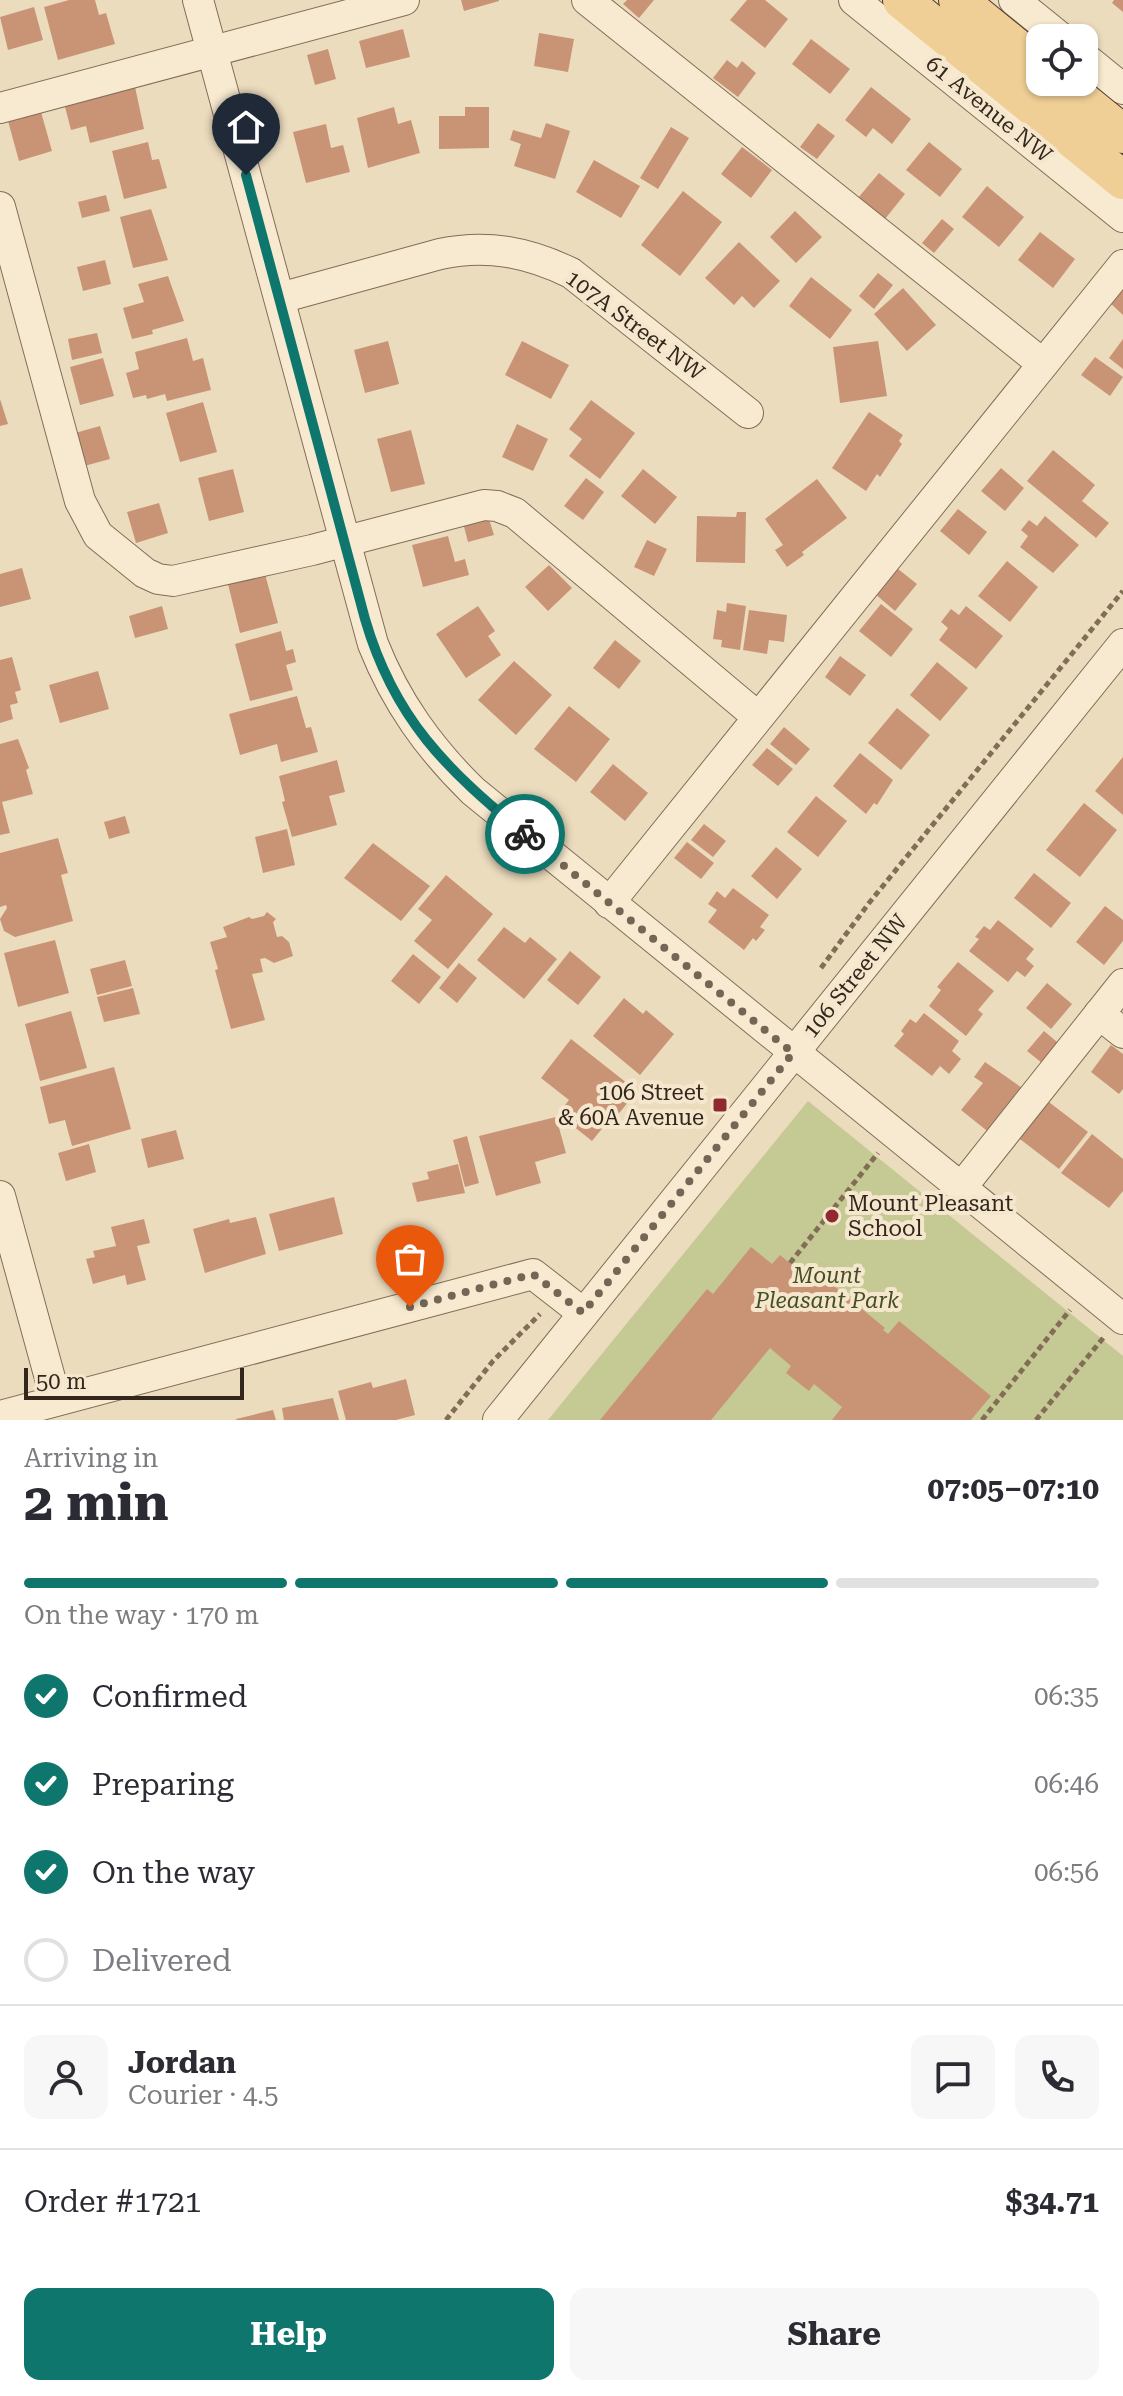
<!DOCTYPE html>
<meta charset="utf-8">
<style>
body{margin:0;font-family:"Roboto Serif",serif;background:#f7f7f7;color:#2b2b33;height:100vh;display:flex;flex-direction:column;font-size:30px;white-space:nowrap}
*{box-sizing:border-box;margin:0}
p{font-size:26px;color:#7c7c81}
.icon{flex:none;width:44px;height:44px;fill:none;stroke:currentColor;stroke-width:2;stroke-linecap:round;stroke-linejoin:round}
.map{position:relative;height:1420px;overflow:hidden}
.panel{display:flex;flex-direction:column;background:#fff;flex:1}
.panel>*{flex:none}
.buttons{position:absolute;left:1026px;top:24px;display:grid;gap:16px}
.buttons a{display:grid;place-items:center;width:72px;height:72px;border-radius:16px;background:#fff;box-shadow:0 2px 6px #0004;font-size:40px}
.scale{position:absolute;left:24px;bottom:20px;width:220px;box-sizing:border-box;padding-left:8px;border:4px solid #33261c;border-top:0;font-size:22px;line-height:28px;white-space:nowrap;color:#33261c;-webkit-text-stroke:6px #f4e7cd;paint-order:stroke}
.pin{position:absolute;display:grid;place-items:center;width:68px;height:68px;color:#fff;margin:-82px -34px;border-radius:50% 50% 50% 0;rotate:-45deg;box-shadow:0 0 8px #0007}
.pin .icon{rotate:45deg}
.courier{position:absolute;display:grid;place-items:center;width:80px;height:80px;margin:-40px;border:6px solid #0f766e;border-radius:50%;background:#fff;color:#222;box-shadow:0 2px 10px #0007}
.summary em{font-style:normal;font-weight:700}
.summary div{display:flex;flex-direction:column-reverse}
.summary{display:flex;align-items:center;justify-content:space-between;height:136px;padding:0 24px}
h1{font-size:52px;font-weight:700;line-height:60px}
.bar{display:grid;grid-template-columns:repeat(4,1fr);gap:12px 8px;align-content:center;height:96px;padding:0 24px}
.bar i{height:10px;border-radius:6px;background:#e1e1e2}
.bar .on{background:#0f766e}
.bar p{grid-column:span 4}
.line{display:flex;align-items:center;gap:20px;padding:0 24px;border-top:2px solid #e1e1e2}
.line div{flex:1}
.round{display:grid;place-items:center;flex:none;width:84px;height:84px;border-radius:16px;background:#f7f7f7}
ol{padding:0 24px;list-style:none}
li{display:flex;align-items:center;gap:24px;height:88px}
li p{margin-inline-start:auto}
li .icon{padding:8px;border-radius:50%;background:#0f766e;color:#fff;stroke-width:4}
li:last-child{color:#7c7c81}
li i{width:44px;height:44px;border:4px solid #e1e1e2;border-radius:50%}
.cta{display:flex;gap:16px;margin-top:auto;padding:16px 24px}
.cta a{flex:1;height:92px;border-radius:16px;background:#0f766e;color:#fff;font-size:32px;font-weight:700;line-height:92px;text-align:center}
.cta a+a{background:#f7f7f7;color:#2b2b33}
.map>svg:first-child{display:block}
.green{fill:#c5c993}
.building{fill:#c99475}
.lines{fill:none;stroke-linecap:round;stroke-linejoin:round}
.minor-casing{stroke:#836d57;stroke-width:32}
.major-casing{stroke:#513b2c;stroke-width:40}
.path{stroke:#836d57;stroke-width:5;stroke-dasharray:6 4;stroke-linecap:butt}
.minor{stroke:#f7ead0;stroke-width:30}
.major{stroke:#efcf96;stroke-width:38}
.done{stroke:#746655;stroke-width:8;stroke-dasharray:0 14.4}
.route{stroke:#0f766e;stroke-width:10}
.poi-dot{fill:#902a2f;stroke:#f4e7cd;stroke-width:3}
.labels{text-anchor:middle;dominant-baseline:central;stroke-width:8;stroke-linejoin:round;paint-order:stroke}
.street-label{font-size:22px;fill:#33261c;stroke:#f4e7cd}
.poi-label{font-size:22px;fill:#33261c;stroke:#f4e7cd;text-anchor:end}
.park-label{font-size:22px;font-style:italic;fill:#464f23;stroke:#f4e7cd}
</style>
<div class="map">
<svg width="1123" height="1420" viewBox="0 0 1123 1420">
<rect width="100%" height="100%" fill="#ecdcbe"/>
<!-- green -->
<polygon class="green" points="808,1101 1123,1356 1123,1420 548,1420"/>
<!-- building -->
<g class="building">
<polygon points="69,0 95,0 99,15 106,13 115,44 58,60 44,7"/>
<polygon points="461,0 499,0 499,1 464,11"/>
<polygon points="627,0 654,0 639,18 623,4"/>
<polygon points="747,0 765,0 788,19 765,48 730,20"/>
<polygon points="1114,0 1123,0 1123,12 1112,3"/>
<polygon points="34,7 43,40 8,50 0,17"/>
<polygon points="403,29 410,57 366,68 359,41"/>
<polygon points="539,33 574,39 568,72 534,66"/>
<polygon points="811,39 850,69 830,94 792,64"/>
<polygon points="328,49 336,79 315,85 307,55"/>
<polygon points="727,60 737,68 742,61 756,73 738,97 713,78"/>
<polygon points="134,82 144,129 90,143 86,126 71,130 64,103"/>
<polygon points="871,87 911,119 892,144 873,128 866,137 845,120"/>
<polygon points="394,107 398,124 411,120 420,153 368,168 357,118"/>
<polygon points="465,107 489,107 489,148 439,149 439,116 465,116"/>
<polygon points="41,112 52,151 19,161 8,121"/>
<polygon points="546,123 570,131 555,179 514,166 521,144 510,140 513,130 541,138"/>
<polygon points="818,123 835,136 817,159 800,147"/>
<polygon points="326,124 331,148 343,145 350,172 306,183 293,132"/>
<polygon points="671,127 689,138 658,189 640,178"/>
<polygon points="148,142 152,160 159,159 167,188 124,199 112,151"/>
<polygon points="929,142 962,169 940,197 906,170"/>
<polygon points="742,147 772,170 751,198 721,174"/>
<polygon points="594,160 640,186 621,218 576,192"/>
<polygon points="879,173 905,194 885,219 858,198"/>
<polygon points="987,186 1024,217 999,247 962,217"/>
<polygon points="683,191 722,222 680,276 641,245"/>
<polygon points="106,195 110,211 82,218 78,202"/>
<polygon points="151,209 168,260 133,268 120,217"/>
<polygon points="795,211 822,237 796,263 770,237"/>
<polygon points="942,219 954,229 934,253 922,243"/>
<polygon points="1040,232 1075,259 1053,288 1018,260"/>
<polygon points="739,242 780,281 754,308 742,296 734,305 705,278"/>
<polygon points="105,260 111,284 83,291 77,267"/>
<polygon points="878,273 893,285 874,309 859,296"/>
<polygon points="168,276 184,321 152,330 153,334 132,339 123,308 144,302 138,284"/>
<polygon points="811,277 852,310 830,339 789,306"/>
<polygon points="1123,284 1123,315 1108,301"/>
<polygon points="903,288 936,325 907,351 874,314"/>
<polygon points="97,333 102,353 72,360 68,339"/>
<polygon points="187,338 193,361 203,358 211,390 167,401 165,394 147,399 146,395 133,398 126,373 139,369 135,352"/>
<polygon points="1123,339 1123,369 1109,358"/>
<polygon points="388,341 399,384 365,393 354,350"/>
<polygon points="522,341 569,365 551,399 505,375"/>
<polygon points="878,341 887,396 840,403 833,347"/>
<polygon points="1095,357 1123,377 1110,396 1081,375"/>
<polygon points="103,358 114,396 80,405 70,367"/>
<polygon points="0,399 8,424 0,426"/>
<polygon points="591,400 635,433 600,479 569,456 582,439 569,429"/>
<polygon points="203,402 217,452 180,462 166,413"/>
<polygon points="869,412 903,435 899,441 902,444 880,477 877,474 866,491 832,468"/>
<polygon points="517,424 548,439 533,471 502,457"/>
<polygon points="100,426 110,459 77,468 68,435"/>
<polygon points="411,430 425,484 391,492 377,439"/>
<polygon points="1053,450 1095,485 1082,501 1109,523 1096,538 1027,481"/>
<polygon points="1001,468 1024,488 1005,511 981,491"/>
<polygon points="233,469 244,512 209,521 198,478"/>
<polygon points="643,469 677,497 655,524 621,496"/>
<polygon points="586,478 604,492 583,520 564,506"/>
<polygon points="817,479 847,518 802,552 804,555 787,567 775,550 783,545 765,519"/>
<polygon points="159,503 168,533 136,543 127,512"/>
<polygon points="958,509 987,532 969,555 940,531"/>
<polygon points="737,512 746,512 745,563 696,562 697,516 736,517"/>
<polygon points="488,516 494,535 468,542 463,523"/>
<polygon points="1045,516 1079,545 1053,573 1020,547 1028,536 1021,530 1029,520 1037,526"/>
<polygon points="448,536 455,562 465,559 469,575 423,587 412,545"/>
<polygon points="647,540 667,549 654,576 634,567"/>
<polygon points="888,561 917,584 895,611 867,587"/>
<polygon points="1007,561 1038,587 1010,622 978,596"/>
<polygon points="549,565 572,588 548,611 525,587"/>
<polygon points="22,568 31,599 0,607 0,574"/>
<polygon points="264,570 278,623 240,633 227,580"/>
<polygon points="727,603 746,606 740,650 721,647 722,640 713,639 717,610 726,612"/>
<polygon points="881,604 913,629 891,657 859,631"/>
<polygon points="162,606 168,629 135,638 129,616"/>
<polygon points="478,606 495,631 488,636 501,655 466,678 436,634"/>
<polygon points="966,606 1003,636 976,669 939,640 948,628 941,622 951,609 959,615"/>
<polygon points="749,610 787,615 784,642 769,640 767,654 743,650"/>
<polygon points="281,631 286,651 293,649 296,662 286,665 293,690 250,701 235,644"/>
<polygon points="615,640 641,661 619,689 593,668"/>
<polygon points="840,656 866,675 850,696 825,677"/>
<polygon points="12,657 21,690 15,692 18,703 10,705 13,719 0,723 0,660"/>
<polygon points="514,661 552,695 516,735 478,700"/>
<polygon points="937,662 968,688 940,721 910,695"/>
<polygon points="98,671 109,709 60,723 49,685"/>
<polygon points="297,696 306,728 311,727 318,752 281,762 277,744 240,755 229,714"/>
<polygon points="569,706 610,739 576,782 534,749"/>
<polygon points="897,708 930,735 901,770 868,743"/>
<polygon points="784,727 810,749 796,765 770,744"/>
<polygon points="18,739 29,768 26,770 33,794 2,802 10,833 0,835 0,744"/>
<polygon points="767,748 793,769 778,786 752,765"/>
<polygon points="860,753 893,780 877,805 874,803 866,814 833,786"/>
<polygon points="1123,757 1123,815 1095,791"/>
<polygon points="337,760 345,792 329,796 337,825 292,837 282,802 285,801 279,776"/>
<polygon points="613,764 648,793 625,821 590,792"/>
<polygon points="816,796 847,821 818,857 787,832"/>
<polygon points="1084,803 1117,830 1080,877 1046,850"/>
<polygon points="125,816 130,833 109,839 104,822"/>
<polygon points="704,824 726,841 713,857 691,840"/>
<polygon points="287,829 295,865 263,873 255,837"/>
<polygon points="58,838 68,873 61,875 73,921 15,937 4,931 0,919 7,908 6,905 0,907 0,853"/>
<polygon points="687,842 714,863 701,879 674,858"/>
<polygon points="373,843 430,886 401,921 344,878"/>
<polygon points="776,847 802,869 777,899 751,876"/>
<polygon points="1034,873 1071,903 1051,928 1014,898"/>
<polygon points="446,875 493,914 448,969 414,941 432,920 418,909"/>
<polygon points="733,888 769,915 760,927 765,930 756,941 753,938 744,950 708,922 717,910 708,904 717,891 725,898"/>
<polygon points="1105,906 1123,920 1123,941 1104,965 1076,942"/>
<polygon points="267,912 276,919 273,922 277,937 282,936 289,942 293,956 274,963 265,958 260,959 263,972 252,974 265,1020 231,1029 215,970 218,969 210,942 227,937 223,927 249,917 252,919 264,916"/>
<polygon points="998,920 1034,949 1026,959 1034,966 1025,977 1017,971 1008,982 969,951 979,939 975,937 984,926 990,930"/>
<polygon points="504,927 525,943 530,937 557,959 524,999 477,960"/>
<polygon points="55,940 69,993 18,1007 4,953"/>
<polygon points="570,951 601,977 578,1005 547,980"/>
<polygon points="413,954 441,977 419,1004 391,981"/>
<polygon points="125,960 132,986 97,995 90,969"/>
<polygon points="958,962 994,991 978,1010 983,1014 966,1036 929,1006 941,990 937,987"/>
<polygon points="459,963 477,978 457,1003 439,988"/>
<polygon points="1047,983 1072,1004 1051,1029 1026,1008"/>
<polygon points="133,988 140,1014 104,1022 97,997"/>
<polygon points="624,998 643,1014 646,1010 674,1034 640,1075 593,1036"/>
<polygon points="71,1011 87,1068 40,1081 25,1024"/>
<polygon points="924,1013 959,1041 952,1051 961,1059 949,1074 940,1066 932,1076 894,1046 904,1034 901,1031 910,1019 916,1023"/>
<polygon points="1044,1031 1063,1047 1047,1067 1027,1051"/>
<polygon points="571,1039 637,1091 608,1127 605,1125 592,1141 558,1114 569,1100 541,1078"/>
<polygon points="1111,1045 1123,1054 1123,1089 1119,1094 1091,1072"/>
<polygon points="985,1062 1025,1090 991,1134 961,1110 983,1083 974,1077"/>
<polygon points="114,1067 131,1129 72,1146 65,1120 49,1124 40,1087"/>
<polygon points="1041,1096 1088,1132 1059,1169 1012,1133"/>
<polygon points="556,1117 566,1153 535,1162 541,1183 496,1196 479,1136"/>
<polygon points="176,1130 184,1159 148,1168 141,1139"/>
<polygon points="1092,1134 1123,1159 1123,1191 1109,1208 1061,1173"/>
<polygon points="467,1136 479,1183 465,1187 453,1140"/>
<polygon points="89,1144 96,1172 66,1181 58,1153"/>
<polygon points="458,1164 465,1193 417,1202 412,1183 429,1179 427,1172"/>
<polygon points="334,1197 343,1234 279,1251 269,1214"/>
<polygon points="256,1217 266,1254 205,1273 193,1229 229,1219 230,1223"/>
<polygon points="144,1219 150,1243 137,1246 146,1280 127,1285 125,1275 93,1284 86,1259 95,1257 93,1251 116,1246 111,1227"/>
<polygon points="751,1247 772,1264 780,1255 810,1280 817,1272 885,1328 883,1330 888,1334 899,1321 991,1396 971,1420 832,1420 842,1407 814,1384 809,1391 786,1373 791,1366 770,1348 711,1420 600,1420 707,1289 713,1294"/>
<polygon points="406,1379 415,1415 396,1420 346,1420 338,1391 371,1382 373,1388"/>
<polygon points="333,1398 339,1420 284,1420 282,1408"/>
<polygon points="273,1410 276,1420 236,1420 236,1419"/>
</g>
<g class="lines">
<!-- minor casing -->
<g class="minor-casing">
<g id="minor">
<path d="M 198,0 L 373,644 C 396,702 429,748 473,791 L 1123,1319"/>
<polyline points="587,0 1043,364"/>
<polyline points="854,0 1123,217"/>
<polyline points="1014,0 1061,38"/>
<polyline points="1084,57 1123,89"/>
<polyline points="0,108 404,0"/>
<polyline points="0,207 80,501 98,535 145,573 158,579 173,581 312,550 484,505 497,506 515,513 758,717"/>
<path d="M 280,298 L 440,254 C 487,244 528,252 571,273 L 748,413"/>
<polyline points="609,903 1123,265"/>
<polyline points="1099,1014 1123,1033"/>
<polyline points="961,1188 1123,984"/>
<polyline points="0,1196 56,1400"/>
<polyline points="0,1416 533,1274 583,1313"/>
<polyline points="498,1420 1123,644"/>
</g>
</g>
<!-- major casing -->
<g class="major-casing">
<g id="major">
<polyline points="902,0 1123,180"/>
<polyline points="958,0 1040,67"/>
<polyline points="1059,82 1123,134"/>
</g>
</g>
<!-- path -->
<g class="path">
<polyline points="821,968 869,903 1123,591"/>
<polyline points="790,1263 878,1153"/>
<polyline points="446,1420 493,1361 540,1314"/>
<polyline points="982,1420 1070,1310"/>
<polyline points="1036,1420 1104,1337"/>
</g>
<!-- minor -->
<use href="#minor" class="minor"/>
<!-- major -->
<use href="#major" class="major"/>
</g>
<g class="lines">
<!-- done -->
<polyline class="done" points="410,1307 533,1274 583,1313 793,1053 525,834"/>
<!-- route -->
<path class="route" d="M 246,175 L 365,619 C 394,719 447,770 525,834"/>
</g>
<!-- markers -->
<g class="poi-dot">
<rect x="712" y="1097" width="16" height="16" rx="4"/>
<circle cx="832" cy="1216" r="8"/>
</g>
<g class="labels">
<!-- street labels -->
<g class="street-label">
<text transform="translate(989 109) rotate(39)">61 Avenue NW</text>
<text transform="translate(635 325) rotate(37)">107A Street NW</text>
<text transform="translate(855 976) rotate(-51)">106 Street NW</text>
</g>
<!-- poi labels -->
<g class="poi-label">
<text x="704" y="1092">106 Street<tspan x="704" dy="25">&amp; 60A Avenue</tspan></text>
<text x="848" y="1203" text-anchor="start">Mount Pleasant<tspan x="848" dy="25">School</tspan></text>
</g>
<!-- park labels -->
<g class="park-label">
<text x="827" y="1275">Mount<tspan x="827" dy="25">Pleasant Park</tspan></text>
</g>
</g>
</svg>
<div class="buttons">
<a><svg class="icon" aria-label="locate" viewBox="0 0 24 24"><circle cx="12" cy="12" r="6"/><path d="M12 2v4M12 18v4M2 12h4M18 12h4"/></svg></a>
</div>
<div class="scale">50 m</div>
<div class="pin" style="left:410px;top:1307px;background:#ea580c"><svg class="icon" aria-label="bag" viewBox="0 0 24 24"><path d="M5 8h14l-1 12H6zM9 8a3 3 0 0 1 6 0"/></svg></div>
<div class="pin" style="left:246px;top:175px;background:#1f2937"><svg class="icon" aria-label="home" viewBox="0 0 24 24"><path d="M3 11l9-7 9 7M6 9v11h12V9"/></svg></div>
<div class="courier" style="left:525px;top:834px"><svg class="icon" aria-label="bike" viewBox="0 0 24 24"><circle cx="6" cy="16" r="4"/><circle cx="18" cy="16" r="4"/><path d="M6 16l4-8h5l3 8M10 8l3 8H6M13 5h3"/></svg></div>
</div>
<section class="panel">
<div class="summary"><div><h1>2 min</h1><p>Arriving in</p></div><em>07:05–07:10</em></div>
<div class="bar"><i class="on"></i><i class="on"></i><i class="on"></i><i></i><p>On the way · 170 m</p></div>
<ol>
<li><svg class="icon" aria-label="check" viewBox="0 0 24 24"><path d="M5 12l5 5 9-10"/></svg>Confirmed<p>06:35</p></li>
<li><svg class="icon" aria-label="check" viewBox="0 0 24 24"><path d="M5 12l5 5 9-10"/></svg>Preparing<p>06:46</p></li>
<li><svg class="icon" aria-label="check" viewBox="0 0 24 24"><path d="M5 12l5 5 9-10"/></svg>On the way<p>06:56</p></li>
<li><i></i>Delivered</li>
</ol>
<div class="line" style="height:144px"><a class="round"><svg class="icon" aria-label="person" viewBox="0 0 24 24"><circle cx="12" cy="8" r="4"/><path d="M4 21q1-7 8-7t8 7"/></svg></a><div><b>Jordan</b><p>Courier · 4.5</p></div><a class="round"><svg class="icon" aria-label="chat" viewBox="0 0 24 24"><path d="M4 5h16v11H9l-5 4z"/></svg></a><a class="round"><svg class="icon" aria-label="phone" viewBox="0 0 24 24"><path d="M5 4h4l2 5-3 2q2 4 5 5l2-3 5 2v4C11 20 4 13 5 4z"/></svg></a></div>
<div class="line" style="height:104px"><div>Order #1721</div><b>$34.71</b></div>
<div class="cta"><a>Help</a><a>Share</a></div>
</section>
